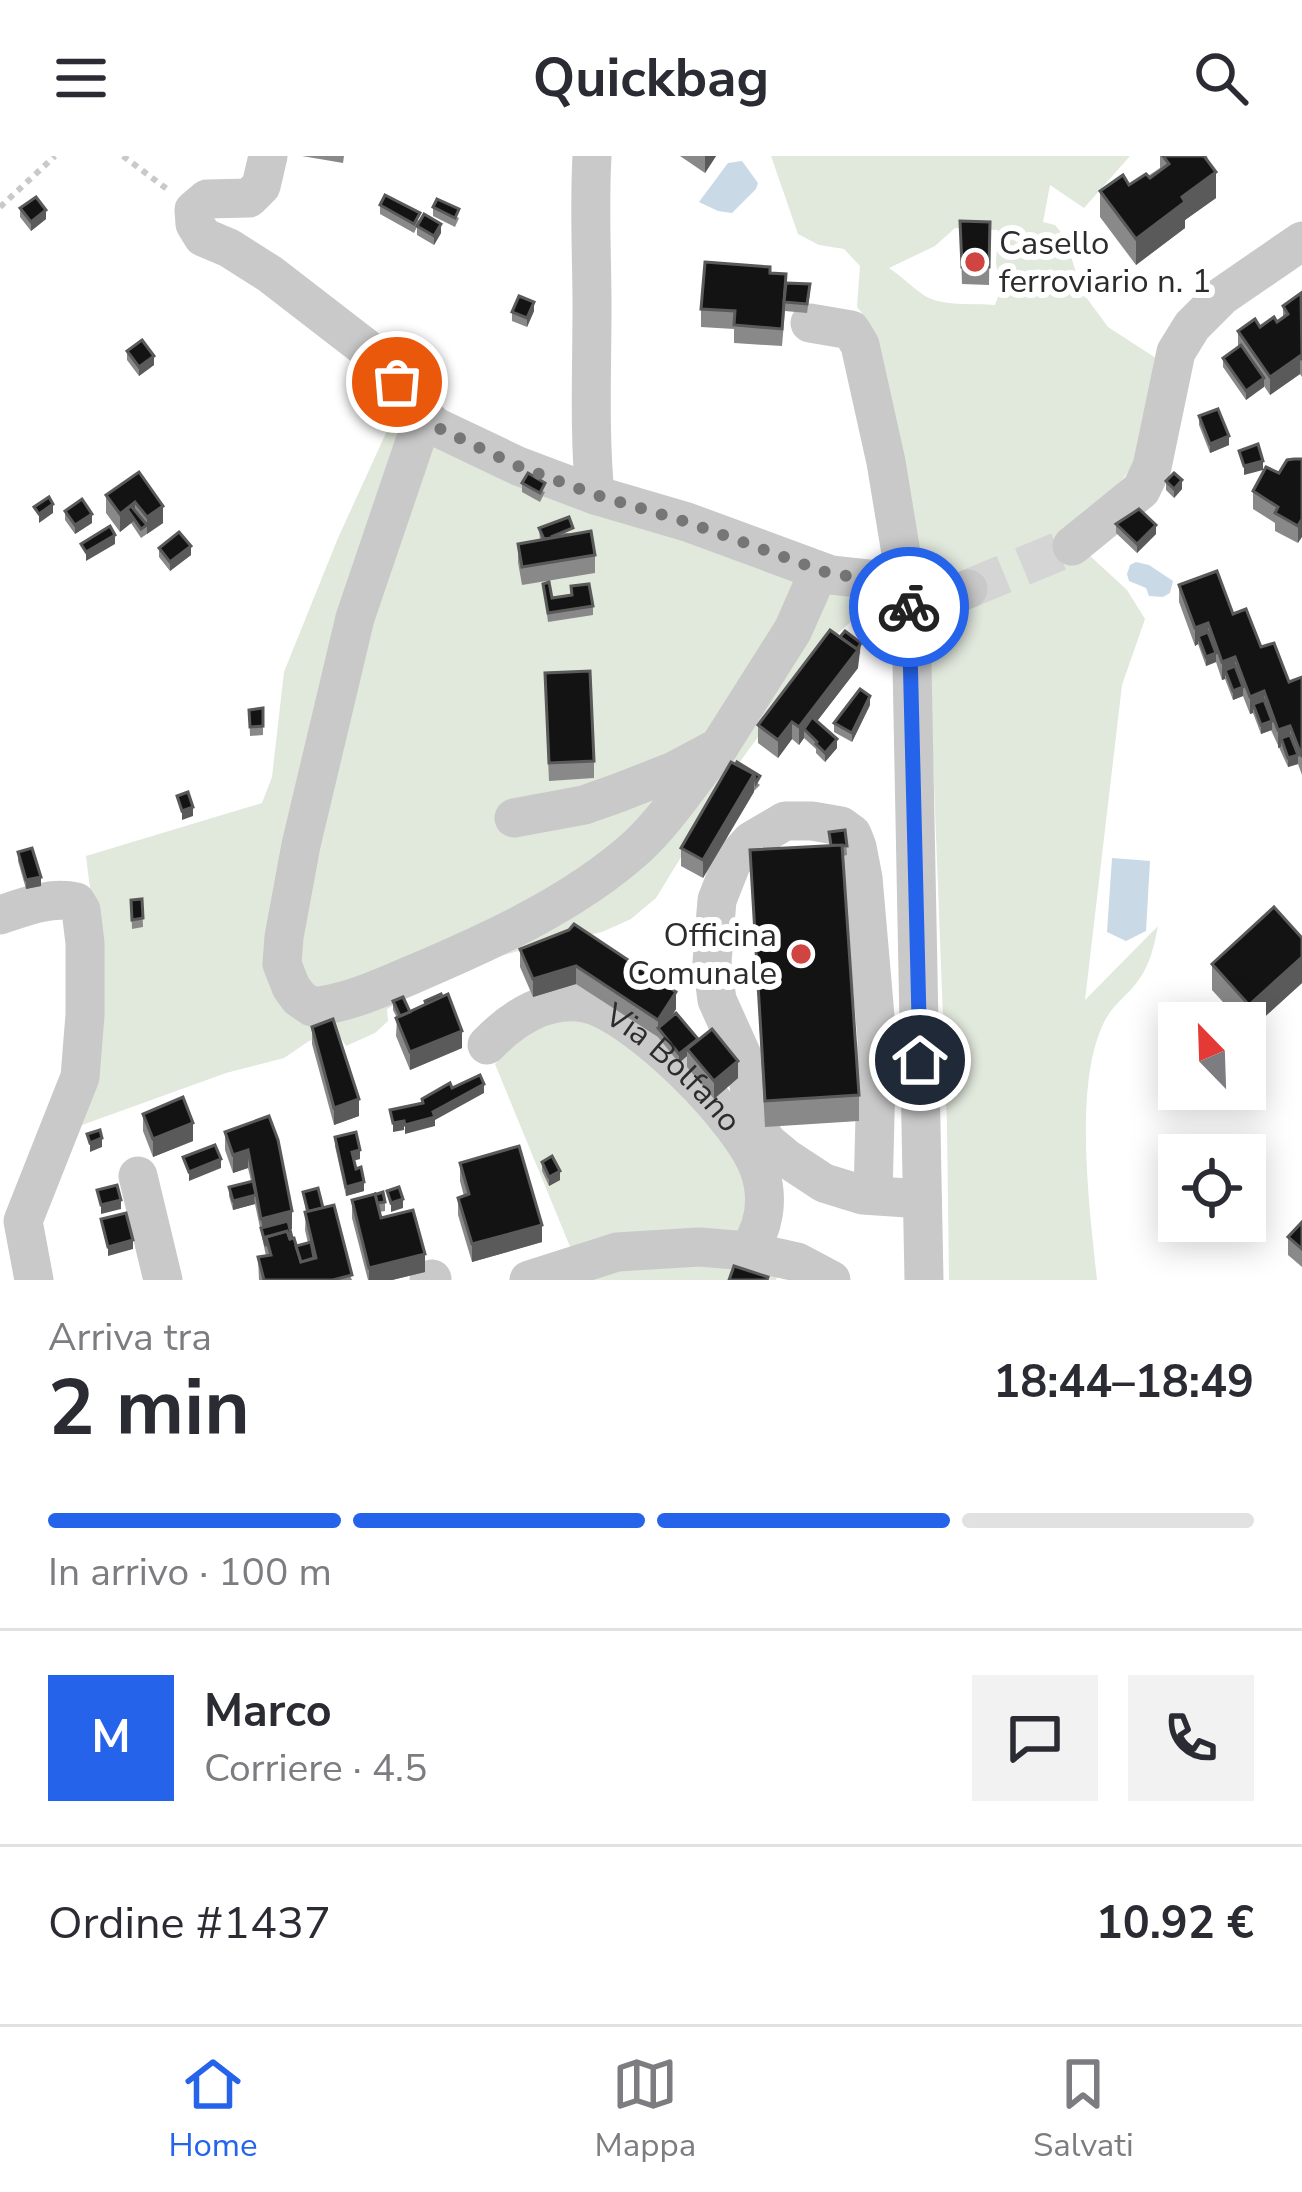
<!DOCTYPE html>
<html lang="it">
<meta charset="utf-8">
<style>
body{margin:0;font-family:"Nunito Sans",sans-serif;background:#f2f2f3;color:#2b2b33;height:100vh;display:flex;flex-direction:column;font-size:45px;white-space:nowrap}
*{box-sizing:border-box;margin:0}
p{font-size:39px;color:#7c7c81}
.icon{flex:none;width:66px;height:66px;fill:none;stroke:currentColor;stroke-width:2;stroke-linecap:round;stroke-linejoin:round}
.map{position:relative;height:1124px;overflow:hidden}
.drawer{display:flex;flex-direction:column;background:#fff;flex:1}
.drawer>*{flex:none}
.needle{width:78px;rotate:337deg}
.buttons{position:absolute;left:1158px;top:846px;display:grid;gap:24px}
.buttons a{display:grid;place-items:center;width:108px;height:108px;border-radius:0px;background:#fff;box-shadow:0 6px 30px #0003;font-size:60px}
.pin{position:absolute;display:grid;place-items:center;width:102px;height:102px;color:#fff;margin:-51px;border:6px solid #fff;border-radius:50%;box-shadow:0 3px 12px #0007}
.courier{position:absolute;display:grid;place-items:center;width:120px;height:120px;margin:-60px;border:9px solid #2563eb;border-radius:50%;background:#fff;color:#222;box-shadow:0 3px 15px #0007}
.overview em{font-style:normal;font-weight:700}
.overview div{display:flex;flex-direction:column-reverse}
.overview{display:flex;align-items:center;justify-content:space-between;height:204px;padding:0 48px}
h1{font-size:78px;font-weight:700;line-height:90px}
.bar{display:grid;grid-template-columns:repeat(4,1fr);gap:18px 12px;align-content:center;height:144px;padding:0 48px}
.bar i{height:15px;border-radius:9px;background:#e1e1e2}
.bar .active{background:#2563eb}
.bar p{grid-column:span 4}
.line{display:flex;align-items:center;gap:30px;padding:0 48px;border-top:3px solid #e1e1e2}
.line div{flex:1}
.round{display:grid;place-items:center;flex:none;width:126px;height:126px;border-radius:0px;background:#f2f2f3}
header{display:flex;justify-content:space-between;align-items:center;height:156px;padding:0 48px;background:#fff;font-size:54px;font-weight:700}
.tabs{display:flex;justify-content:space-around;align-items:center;height:168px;border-top:3px solid #e1e1e2;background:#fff;font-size:33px;color:#7c7c81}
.tabs a{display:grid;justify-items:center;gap:6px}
.tabs .active{color:#2563eb}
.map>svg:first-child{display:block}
.green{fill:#e1e8dc;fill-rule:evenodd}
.water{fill:#cad9e6}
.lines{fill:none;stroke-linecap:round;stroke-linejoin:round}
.minor-tunnel{stroke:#d5d5d5;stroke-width:39;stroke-dasharray:39 20;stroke-linecap:butt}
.path{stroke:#c9c9c9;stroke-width:6;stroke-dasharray:6 6;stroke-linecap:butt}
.minor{stroke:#c9c9c9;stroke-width:39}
.wall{fill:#898989}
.shaded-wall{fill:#5a5a5a}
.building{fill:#131313;stroke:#5a5a5a;stroke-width:3}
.done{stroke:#767676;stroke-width:12;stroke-dasharray:0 21.6}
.route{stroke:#2563eb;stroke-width:15}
.poi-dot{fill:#d04442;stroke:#fff;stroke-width:4.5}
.labels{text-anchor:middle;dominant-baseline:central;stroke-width:12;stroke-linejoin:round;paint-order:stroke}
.poi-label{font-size:33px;fill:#2c2c2c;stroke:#fff;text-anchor:start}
.street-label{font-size:33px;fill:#2c2c2c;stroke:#fff}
</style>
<header><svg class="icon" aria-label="menu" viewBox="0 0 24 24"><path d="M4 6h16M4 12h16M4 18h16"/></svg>Quickbag<svg class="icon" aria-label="search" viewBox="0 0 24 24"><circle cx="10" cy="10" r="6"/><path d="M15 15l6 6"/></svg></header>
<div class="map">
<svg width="1302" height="1124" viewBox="0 0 1302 1124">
<rect width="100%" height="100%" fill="#fff"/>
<!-- green -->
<g class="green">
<path d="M 771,0 L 1130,0 L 1084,52 L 1050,29 L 1043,66 L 1055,69 L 1064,80 L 1083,137 L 1108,171 L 1162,206 L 1141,295 L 1124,322 L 1100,348 L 1089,399 L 1127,434 L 1145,463 L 1122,529 L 1085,844 L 1158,770 C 1154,789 1151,806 1140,822 C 1126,843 1112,846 1101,873 C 1074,937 1090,1055 1097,1124 L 949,1124 L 947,968 L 931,548 L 869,166 L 857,151 L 860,110 L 844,93 L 819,89 L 798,78 ZM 955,72 L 998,74 L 996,107 L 1000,136 L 995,149 C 974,147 939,151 922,138 C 911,130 901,120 889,112 L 935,90 Z"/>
<polygon points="397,253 849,435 856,451 853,464 828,486 736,611 656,742 631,763 602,776 518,795 460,812 387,853 388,865 375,877 346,890 337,876 309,885 284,902 226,917 82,969 94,765 86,700 262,647 272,621 284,516 338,382"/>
<polygon points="559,857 636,884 749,1015 747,1082 571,1093 495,908 520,882"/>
<polygon points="703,1101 778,1119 776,1124 571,1124 586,1119"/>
</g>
<!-- water -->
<g class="water">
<polygon points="742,5 758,27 756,33 732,57 718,55 699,46 728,7"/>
<polygon points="1136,406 1149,409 1173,425 1170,437 1163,441 1149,440 1146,432 1129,425 1127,418 1130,409"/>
<polygon points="1112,702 1150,705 1146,775 1126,785 1107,776"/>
</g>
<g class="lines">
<!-- minor-tunnel -->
<polyline class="minor-tunnel" points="968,433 1072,390"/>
<!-- path -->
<g class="path">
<polyline points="123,0 167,33"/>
<polyline points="0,51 55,0"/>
</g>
<!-- minor -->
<g class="minor">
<polyline points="268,0 261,30 249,42 207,43 194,54 195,68 203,81 229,92 270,118 384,206 411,246 434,270 518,310 595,339 687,366 831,419 895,426 906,435"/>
<path d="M 592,0 C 589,51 592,100 592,151 C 592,213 589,277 595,339"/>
<polyline points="810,167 851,174 860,189 886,306 911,458 924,1124"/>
<path d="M 424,259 L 355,462 L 301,689 L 284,781 L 282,808 L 291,831 L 299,842 L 312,851 C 349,847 381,832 416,817 C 493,784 575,747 638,690 C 667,663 693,622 719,591"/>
<polyline points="1072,390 1141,334 1152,311 1176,196 1192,170 1222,140 1302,85"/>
<polyline points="911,458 968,433"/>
<polyline points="514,662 584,649 618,637 674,615 719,591 793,474 819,415"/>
<path d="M 0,759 C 24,751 51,740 76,746 L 81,754 L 85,787 L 85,859 L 80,921 L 23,1065 L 34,1124"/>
<path id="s1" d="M 487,889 C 513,862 546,840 585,847 C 636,857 745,967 760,1016 C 769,1044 764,1072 748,1095"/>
<polyline points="138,1020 163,1124"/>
<polyline points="873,1039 877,883 863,722 857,691 852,678 841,670 812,665 785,665 751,685 732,706 717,744 712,806 717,844 745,906 756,971 768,987 786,1002 824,1027 863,1039 922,1043"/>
<polyline points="429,1124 432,1123"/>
<polyline points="529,1124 617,1096 699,1091 748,1095 797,1106 831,1124"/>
</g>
</g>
<!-- wall -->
<g class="wall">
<polygon points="302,0 344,0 343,7"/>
<polygon points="680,0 716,0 705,17"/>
<polygon points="1160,0 1207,0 1216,42 1185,64 1185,72 1136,109 1100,61 1100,35 1129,29 1148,20 1160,12"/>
<polygon points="380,49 420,65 441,77 434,89 417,79 417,71 414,77 380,58"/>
<polygon points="433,51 459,62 455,71 433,60"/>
<polygon points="20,52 46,63 31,75 20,61"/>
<polygon points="960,65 990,66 989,129 962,128"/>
<polygon points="770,117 786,127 810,137 807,157 785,155 782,190 734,187 734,173 701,171 701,153"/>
<polygon points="1302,138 1302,221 1300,218 1270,239 1264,230 1246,244 1223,211 1223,202 1238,191 1238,175 1277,166 1283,162 1283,150"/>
<polygon points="534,155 527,171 512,165 512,156"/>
<polygon points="127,195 154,209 139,220 127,204"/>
<polygon points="1199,260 1229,289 1210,297 1199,269"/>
<polygon points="1302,303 1298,387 1275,375 1275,367 1253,353 1253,335"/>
<polygon points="139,316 163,367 141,382 131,367 120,376 106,357 106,339"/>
<polygon points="1166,325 1182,333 1174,342 1166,334"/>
<polygon points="522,327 545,336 540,346 522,336"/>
<polygon points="65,355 92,367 75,378 65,364"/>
<polygon points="1116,368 1156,378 1137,397 1116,377"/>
<polygon points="539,372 573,378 595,399 595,417 522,429 518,406 518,388 540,384"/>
<polygon points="159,392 191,399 170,415 159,401"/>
<polygon points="543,428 552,442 571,439 571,430 593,450 593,459 548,466"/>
<polygon points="1179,429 1233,458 1289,526 1302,521 1302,619 1298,608 1288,611 1271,574 1261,578 1253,557 1250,558 1243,540 1233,544 1225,523 1222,524 1216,506 1206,510 1198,488 1195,490 1179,446"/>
<polygon points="861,496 858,500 858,512 817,565 837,592 825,606 816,597 816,593 804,582 799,589 792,583 778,602 758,587 758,569"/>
<polygon points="545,535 594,605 594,622 549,625"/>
<polygon points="870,549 852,586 834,576 834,567"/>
<polygon points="263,552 263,579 250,580 249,554"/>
<polygon points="731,606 760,629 754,635 703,722 681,710 681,692"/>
<polygon points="845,674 847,699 843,700 859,939 859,965 765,971 750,694 830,689 829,676"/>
<polygon points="18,696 41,730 26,733 18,705"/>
<polygon points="142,743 143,771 132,773 131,744"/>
<polygon points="569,774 676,853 671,862 698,883 738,922 714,943 687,911 687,900 679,907 658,881 576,828 533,841 520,811 520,793"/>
<polygon points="1302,782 1302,827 1249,875 1245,870 1245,867 1242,867 1212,834 1212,808"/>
<polygon points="393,845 410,856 425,849 425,845 462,892 410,914 396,880 397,862 393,854"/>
<polygon points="312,871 359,960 334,969 312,888"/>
<polygon points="143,958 193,985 153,1001 143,975"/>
<polygon points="269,960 292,1073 290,1073 296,1090 308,1087 305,1074 306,1056 303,1036 323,1052 352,1124 259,1124 258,1101 266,1100 255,1048 233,1054 229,1040 229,1031 251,1025 248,1012 233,1017 225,994 225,976"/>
<polygon points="335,981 360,1003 354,1004 364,1035 346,1040 335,990"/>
<polygon points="542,1006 560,1024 549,1030 542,1015"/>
<polygon points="460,1007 542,1086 472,1106 458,1059 458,1042 464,1040 460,1025"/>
<polygon points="352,1044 385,1046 385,1055 379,1056 381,1062 425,1116 392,1124 368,1124 352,1062"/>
<polygon points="1302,1066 1302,1111 1288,1099 1288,1081"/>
</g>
<!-- shaded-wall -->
<g class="shaded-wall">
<polygon points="705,0 716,0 705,17"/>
<polygon points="1216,16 1216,42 1185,64 1185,72 1136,109 1136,83 1182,41"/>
<polygon points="46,54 46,63 31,75 31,66"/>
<polygon points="441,68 441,77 434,89 434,80"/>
<polygon points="534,146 534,155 527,171 527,162"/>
<polygon points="154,200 154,209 139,220 139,211"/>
<polygon points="1300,200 1300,218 1270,239 1270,221"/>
<polygon points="1264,222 1264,231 1246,244 1246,235"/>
<polygon points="1229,280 1229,289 1210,297 1210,288"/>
<polygon points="1263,305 1263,314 1244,319 1244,310"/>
<polygon points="1182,324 1182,333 1174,342 1174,333"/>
<polygon points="135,346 135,364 120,376 120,358"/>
<polygon points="53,348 53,357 39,367 39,358"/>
<polygon points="163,350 163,367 147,378 147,361"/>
<polygon points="92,358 92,367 75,378 75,369"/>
<polygon points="1302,363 1302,381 1298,387 1298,370"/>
<polygon points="1156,369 1156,378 1137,397 1137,388"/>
<polygon points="115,379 115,388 86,405 86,396"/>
<polygon points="191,390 191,399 170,415 170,406"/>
<polygon points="1208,467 1208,485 1198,480 1198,488 1195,490 1195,472"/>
<polygon points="861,487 858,512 808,577 804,573 804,582 799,589 799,571"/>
<polygon points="1216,497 1216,506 1206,510 1206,501"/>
<polygon points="1235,501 1235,519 1225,514 1225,523 1222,524 1222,506"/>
<polygon points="1243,531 1243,540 1233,544 1233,535"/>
<polygon points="1264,535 1264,553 1253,548 1253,557 1250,558 1250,541"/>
<polygon points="870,540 870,549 852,586 852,577"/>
<polygon points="1272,565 1272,574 1261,578 1261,569"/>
<polygon points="792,566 792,583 778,602 778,584"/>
<polygon points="1290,570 1290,588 1281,582 1281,591 1278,592 1278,574"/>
<polygon points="837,583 837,592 825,606 825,597"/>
<polygon points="1298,599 1298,608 1288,611 1288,602"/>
<polygon points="754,618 754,636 703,722 703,704"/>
<polygon points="193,651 193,660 182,664 182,655"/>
<polygon points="41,721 41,730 26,733 26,724"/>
<polygon points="1302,801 1302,827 1249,875 1249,849"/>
<polygon points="576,810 576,828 533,841 533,823"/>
<polygon points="676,836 676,853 661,876 658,872 658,881 658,864"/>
<polygon points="462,875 462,892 410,914 410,896"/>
<polygon points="698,883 687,893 687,900 679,907 679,898"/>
<polygon points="738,905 738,922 714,943 714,925"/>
<polygon points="484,928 484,937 435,964 435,970 405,978 405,969"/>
<polygon points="359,943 359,960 334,969 334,952"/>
<polygon points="404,965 404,974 393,976 393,967"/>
<polygon points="193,967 193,985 153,1001 153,983"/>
<polygon points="102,982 102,991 90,996 90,987"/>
<polygon points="248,994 248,1012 233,1017 233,999"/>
<polygon points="360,994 360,1003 352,1005 352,996"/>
<polygon points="221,1003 221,1012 189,1025 189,1016"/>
<polygon points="560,1015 560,1024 549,1030 549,1021"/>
<polygon points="364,1026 364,1035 346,1040 346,1031"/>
<polygon points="254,1040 255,1048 233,1054 233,1045"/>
<polygon points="403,1043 403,1052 391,1056 391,1047"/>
<polygon points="121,1044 121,1053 101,1058 101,1049"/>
<polygon points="292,1055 292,1073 264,1080 261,1063"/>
<polygon points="542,1069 542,1086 472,1106 472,1088"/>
<polygon points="133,1084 133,1093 108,1100 108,1091"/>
<polygon points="425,1098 425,1116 392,1124 369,1124 369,1112"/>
</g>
<!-- building -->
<g class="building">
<polygon points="1163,0 1204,0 1216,16 1182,41 1185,46 1136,83 1100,35 1123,19 1129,29 1146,18 1150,22 1169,8"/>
<polygon points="385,39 420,57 414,68 380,49"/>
<polygon points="36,41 46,54 31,66 20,52"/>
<polygon points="437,43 459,53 455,62 433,51"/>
<polygon points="424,58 441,68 434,80 417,70"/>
<polygon points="960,65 990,66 989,111 962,111"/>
<polygon points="705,106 770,111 770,117 786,118 782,173 734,169 735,155 701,153"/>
<polygon points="786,127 810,128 807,148 784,146"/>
<polygon points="1301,137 1302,204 1300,200 1270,221 1238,175 1255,163 1260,171 1274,161 1277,166 1288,158 1283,150"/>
<polygon points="519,140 534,146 527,162 512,156"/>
<polygon points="142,184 154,200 139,211 127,195"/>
<polygon points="1241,189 1264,222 1246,235 1223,202"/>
<polygon points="1218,253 1229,280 1210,288 1199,260"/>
<polygon points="1258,288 1263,305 1244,310 1239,295"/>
<polygon points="1294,303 1302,303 1302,363 1298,370 1275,357 1278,351 1253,335 1266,311 1279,317 1287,304"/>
<polygon points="139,316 163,350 147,361 135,346 120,358 106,339"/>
<polygon points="528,317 545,327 540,337 522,327"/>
<polygon points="1174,317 1182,324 1174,333 1166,325"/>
<polygon points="49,341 53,348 39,358 34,351"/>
<polygon points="82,343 92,358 75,369 65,355"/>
<polygon points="131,350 147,369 141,373 127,353"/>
<polygon points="1139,353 1156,369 1137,388 1116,368"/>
<polygon points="569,361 573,372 551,381 558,381 544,383 539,372"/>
<polygon points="110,370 115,379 86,396 81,388"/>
<polygon points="591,375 595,399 522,411 518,388"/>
<polygon points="179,376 191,390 170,406 159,392"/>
<polygon points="1217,415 1233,458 1246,453 1261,491 1274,487 1289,526 1302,521 1302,601 1290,570 1278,574 1264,535 1250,541 1235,501 1222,506 1208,467 1195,472 1179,429"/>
<polygon points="549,426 552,442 572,439 571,430 589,428 593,450 548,457 543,428"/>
<polygon points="830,474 858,494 799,571 792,566 778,584 758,569"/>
<polygon points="845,475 861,487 857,493 840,481"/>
<polygon points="1208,476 1216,497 1206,501 1198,480"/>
<polygon points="1235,510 1243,531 1233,535 1225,514"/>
<polygon points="590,515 594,605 549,607 545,517"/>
<polygon points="860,533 870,540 852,577 834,567"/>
<polygon points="1264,544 1272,565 1261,569 1253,548"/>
<polygon points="263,552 263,570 250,571 249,554"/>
<polygon points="812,561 837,583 825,597 816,588 817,586 804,573"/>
<polygon points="1290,579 1298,599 1288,602 1281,582"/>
<polygon points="731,606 754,618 703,704 681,692"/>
<polygon points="737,606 760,620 756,627 754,618 736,608"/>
<polygon points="188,636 193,651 182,655 177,640"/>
<polygon points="845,674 847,690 831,689 829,676"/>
<polygon points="842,689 859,939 765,945 750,694"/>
<polygon points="32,692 41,721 26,724 18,696"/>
<polygon points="142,743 143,762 132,764 131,744"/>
<polygon points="1274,751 1302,782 1302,801 1249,849 1212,808"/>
<polygon points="574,768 676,836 658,864 576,810 533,823 520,793 569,774"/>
<polygon points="441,838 442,841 426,848 425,845"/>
<polygon points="448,838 462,875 410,896 396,862"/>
<polygon points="403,841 410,856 400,860 393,845"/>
<polygon points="676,857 698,883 679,898 658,872"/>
<polygon points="333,863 359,943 334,952 312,871"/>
<polygon points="712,873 738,905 714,925 687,893"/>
<polygon points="480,919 484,928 433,956 435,961 405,969 404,965 393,967 390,954 423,947 422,943 450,927 452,932"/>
<polygon points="183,941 193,967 153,983 143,958"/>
<polygon points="269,960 278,984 292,1055 261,1063 248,994 233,999 225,976"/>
<polygon points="100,974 102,982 90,987 87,978"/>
<polygon points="356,976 360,994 352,996 356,1013 361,1011 364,1026 346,1031 335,981"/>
<polygon points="215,989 221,1003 189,1016 183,1001"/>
<polygon points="519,990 542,1069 472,1088 458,1042 469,1038 460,1007"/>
<polygon points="552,1000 560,1015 549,1021 542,1006"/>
<polygon points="253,1025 256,1039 233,1045 229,1031"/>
<polygon points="117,1029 121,1044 101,1049 97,1034"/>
<polygon points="399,1031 403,1043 391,1047 387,1035"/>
<polygon points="318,1032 323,1052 308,1056 303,1036"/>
<polygon points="383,1036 385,1046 377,1047 375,1038 371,1040"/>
<polygon points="375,1038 381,1062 413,1054 425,1098 369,1112 352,1044"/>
<polygon points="334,1049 352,1119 333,1124 264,1124 258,1101 271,1099 266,1081 287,1075 290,1083 294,1082 301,1106 316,1102 305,1056"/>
<polygon points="126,1057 133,1084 108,1091 101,1063"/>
<polygon points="288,1065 292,1082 290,1083 287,1075 266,1081 266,1090 261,1072"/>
<polygon points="1302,1066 1302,1093 1288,1081"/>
<polygon points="311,1086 314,1102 301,1106 296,1090"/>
<polygon points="734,1110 768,1121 767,1124 729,1124"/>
</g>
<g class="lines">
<!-- done -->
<polyline class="done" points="397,226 411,246 434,270 518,310 596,339 687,366 831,418 895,426 906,435 909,451"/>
<!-- route -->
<polyline class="route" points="909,451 920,904"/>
</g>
<!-- markers -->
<g class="poi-dot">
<circle cx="975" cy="106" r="12"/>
<circle cx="801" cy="798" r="12"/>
</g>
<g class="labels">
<!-- poi labels -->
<g class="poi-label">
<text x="999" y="87">Casello<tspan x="999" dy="38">ferroviario n. 1</tspan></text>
<text x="777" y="779" text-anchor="end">Officina<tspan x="777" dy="38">Comunale</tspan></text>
</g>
<!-- street labels -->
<g class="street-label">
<text stroke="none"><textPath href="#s1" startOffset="222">Via Bolfano</textPath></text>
</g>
</g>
</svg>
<div class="buttons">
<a><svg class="needle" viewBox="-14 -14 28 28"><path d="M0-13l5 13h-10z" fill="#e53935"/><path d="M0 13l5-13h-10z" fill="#7c7c81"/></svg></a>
<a><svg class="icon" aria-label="locate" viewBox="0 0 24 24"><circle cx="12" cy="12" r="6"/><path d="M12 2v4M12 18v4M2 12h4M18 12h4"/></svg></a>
</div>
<div class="pin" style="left:397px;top:226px;background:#ea580c"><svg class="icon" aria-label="bag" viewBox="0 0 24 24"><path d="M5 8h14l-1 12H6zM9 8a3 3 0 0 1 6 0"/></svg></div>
<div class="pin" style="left:920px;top:904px;background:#1f2937"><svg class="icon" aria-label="home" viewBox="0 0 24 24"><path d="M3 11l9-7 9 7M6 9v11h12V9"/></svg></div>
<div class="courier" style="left:909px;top:451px"><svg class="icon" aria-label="bike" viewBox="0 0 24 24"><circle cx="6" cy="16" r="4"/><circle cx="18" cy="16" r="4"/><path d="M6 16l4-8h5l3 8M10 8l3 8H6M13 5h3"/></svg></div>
</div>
<section class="drawer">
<div class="overview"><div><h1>2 min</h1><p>Arriva tra</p></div><em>18:44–18:49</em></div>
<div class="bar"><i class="active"></i><i class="active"></i><i class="active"></i><i></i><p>In arrivo · 100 m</p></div>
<div class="line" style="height:216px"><b class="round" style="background:#2563eb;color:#fff">M</b><div><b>Marco</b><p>Corriere · 4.5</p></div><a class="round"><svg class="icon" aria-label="chat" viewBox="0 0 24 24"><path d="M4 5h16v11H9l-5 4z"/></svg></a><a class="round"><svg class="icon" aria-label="phone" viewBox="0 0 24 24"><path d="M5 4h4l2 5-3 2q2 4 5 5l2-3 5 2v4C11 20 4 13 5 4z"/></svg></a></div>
<div class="line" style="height:156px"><div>Ordine #1437</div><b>10.92 €</b></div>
</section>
<nav class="tabs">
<a class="active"><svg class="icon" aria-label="home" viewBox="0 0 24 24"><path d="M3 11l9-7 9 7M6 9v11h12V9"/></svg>Home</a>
<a><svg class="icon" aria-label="map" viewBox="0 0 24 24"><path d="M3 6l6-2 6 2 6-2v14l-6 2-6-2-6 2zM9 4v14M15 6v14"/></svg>Mappa</a>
<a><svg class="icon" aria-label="saved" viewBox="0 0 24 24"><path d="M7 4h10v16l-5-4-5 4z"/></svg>Salvati</a>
</nav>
